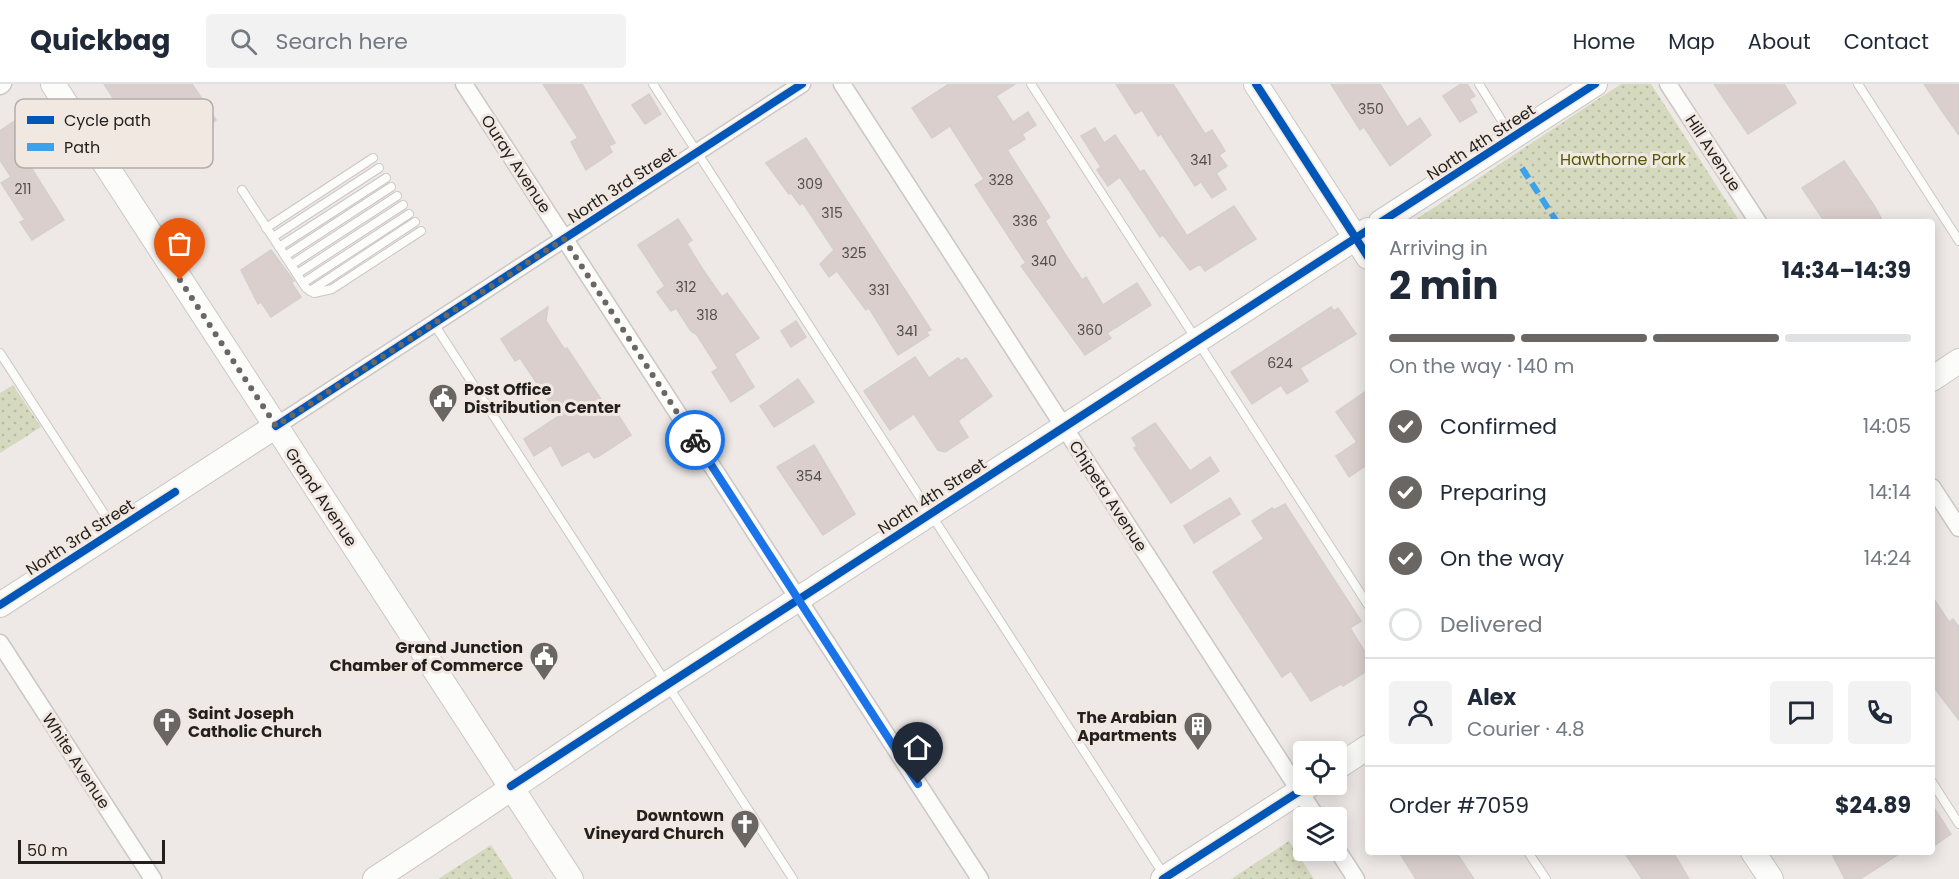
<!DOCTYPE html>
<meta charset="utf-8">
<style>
body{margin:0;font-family:Poppins,sans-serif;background:#f2f2f3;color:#1f2937;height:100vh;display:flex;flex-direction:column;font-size:22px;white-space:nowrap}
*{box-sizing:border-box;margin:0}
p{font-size:20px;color:#747a83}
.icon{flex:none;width:33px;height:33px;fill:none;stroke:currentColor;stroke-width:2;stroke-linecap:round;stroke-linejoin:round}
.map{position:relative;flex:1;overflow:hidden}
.sheet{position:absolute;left:1365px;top:135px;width:570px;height:636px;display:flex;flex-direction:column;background:#fff;border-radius:6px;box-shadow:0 3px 15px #0003}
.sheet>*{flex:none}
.fabs{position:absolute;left:1293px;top:657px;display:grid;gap:12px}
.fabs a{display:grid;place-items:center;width:54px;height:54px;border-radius:6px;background:#fff;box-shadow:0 3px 15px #0003;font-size:30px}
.scale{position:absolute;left:18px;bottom:15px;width:147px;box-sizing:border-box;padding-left:6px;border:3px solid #221f1d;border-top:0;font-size:16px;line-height:21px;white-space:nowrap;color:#221f1d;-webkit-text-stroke:4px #f2e8e2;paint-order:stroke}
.pin{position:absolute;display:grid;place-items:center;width:51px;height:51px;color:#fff;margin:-62px -26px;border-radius:50% 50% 50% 0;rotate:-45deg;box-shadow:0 0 6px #0007}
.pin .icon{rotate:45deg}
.courier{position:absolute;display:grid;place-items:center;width:60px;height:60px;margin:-30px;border:4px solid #1a73e8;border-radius:50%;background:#fff;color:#222;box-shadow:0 2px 8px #0007}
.headline em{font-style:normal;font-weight:700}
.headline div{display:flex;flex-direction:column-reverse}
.headline{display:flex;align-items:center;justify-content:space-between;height:102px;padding:0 24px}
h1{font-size:39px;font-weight:700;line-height:45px}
.bar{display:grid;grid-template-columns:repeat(4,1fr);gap:9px 6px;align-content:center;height:72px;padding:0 24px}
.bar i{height:8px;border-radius:4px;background:#e0e1e3}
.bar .on{background:#696663}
.bar p{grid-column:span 4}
.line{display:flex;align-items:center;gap:15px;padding:0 24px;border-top:2px solid #e0e1e3}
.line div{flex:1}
.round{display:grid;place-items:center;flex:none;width:63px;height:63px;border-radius:6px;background:#f2f2f3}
ol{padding:0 24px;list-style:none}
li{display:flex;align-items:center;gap:18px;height:66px}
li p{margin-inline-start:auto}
li .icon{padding:6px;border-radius:50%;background:#696663;color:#fff;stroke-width:4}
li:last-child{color:#747a83}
li i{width:33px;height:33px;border:3px solid #e0e1e3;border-radius:50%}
header{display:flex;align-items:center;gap:36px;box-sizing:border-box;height:84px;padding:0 30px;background:#fff;border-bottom:2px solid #e0e1e3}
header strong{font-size:28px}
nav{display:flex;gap:33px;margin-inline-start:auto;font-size:21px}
.search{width:420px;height:54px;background:#f2f2f3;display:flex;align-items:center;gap:15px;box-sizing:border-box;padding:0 21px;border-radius:6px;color:#747a83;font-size:22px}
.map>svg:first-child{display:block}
.green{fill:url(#green-dots)}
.building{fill:#dacfcc;stroke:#d3cfcd;stroke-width:1.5}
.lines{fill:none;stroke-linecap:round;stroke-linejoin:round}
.lane-casing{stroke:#cbc7c5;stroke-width:10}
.street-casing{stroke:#cbc7c5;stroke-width:19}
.secondary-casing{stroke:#cbc7c5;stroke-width:26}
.lane{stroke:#fcfcfb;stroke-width:8}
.street{stroke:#fcfcfb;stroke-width:16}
.secondary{stroke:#fcfcfb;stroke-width:24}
.quiet{stroke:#3ea2ea;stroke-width:6;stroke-dasharray:12 6;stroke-linecap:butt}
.cycleway-casing{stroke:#f2e8e2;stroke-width:11}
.cycleway{stroke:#0057b8;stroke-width:8}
.done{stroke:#696663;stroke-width:6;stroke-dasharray:0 10.8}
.route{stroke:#1a73e8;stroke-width:8}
.labels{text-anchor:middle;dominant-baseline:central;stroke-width:6;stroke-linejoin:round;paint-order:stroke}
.number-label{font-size:14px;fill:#544f4c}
.street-label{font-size:16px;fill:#221f1d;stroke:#f2e8e2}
.park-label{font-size:16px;fill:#4f5c01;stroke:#f2e8e2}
.poi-label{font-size:16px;font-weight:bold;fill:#221f1d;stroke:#f2e8e2;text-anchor:end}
.key{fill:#f2e8e2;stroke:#b4aca7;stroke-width:1.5}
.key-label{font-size:16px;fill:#221f1d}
</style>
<header>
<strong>Quickbag</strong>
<div class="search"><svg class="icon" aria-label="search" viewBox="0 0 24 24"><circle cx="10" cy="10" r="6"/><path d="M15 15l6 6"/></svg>Search here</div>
<nav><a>Home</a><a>Map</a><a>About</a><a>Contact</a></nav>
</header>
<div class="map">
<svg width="1959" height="795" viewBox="0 0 1959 795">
<defs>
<pattern id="green-dots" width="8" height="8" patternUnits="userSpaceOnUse" patternTransform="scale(1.5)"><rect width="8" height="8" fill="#d5d9be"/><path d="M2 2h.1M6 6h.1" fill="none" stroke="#b7baa3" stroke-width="1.8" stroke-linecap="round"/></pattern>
</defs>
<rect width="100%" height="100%" fill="#eee9e6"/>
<!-- green -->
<g class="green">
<polygon points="1621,0 1651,0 1740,138 1412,138"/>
<polygon points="13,301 41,343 0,369 0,309"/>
<polygon points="1289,757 1314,795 1231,795"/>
<polygon points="491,761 513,795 438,795"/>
</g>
<!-- building -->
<g class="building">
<polygon points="104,0 192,0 216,36 154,77"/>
<polygon points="543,0 582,0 615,59 609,62 612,68 586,86 571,58 578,54"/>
<polygon points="949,0 1015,0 996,12 1013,38 1028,28 1036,41 1022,50 1025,55 1007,66 1050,133 1045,137 1065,170 1082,196 1086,193 1103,221 1137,199 1151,221 1107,249 1111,254 1085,271 1021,182 1026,179 975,101 984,95 950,42 932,54 912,24"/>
<polygon points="1116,0 1173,0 1205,50 1212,46 1225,67 1219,71 1227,82 1216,89 1226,105 1212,114 1201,98 1195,102 1161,50 1158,52 1142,26 1135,30"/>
<polygon points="1331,0 1380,0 1407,43 1420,34 1431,51 1390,82 1364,43 1360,46"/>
<polygon points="1461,0 1467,0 1475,12 1469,15 1477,28 1460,38 1443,12"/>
<polygon points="1714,0 1784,0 1796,19 1748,50"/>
<polygon points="1924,0 1959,0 1959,51 1942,27"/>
<polygon points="649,10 661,30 645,40 632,21"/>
<polygon points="19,34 41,68 27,77 64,136 32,156 20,138 25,136 1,99 11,93 0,76 0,47"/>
<polygon points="1095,44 1104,59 1115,51 1140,88 1144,86 1187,152 1234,122 1256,155 1205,187 1200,180 1190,186 1163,151 1160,153 1120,93 1108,102 1097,86 1101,83 1081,52"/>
<polygon points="806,54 931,246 926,248 929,251 898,271 869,224 866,226 837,187 829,193 820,180 834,166 803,119 800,121 791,109 789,110 766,79"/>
<polygon points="1844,77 1875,123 1883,138 1825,138 1802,104"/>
<polygon points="678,135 692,156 687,160 703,186 722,213 727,209 759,254 734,270 754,303 731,318 712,288 718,284 697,251 691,247 676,224 671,227 657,208 665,202 638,161"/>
<polygon points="271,166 294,197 291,198 301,213 271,233 261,218 258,220 241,186"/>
<polygon points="548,223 546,237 565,266 567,264 612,332 617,329 631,351 599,372 594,374 589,367 562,382 551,361 534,372 524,355 559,332 520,274 515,277 501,255"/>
<polygon points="1331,223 1334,227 1338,224 1356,250 1300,284 1308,297 1287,310 1281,301 1252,320 1231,288"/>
<polygon points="796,237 806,253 791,263 781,247"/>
<polygon points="915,273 929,294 958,274 961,277 966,274 992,312 958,337 968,353 945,368 938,366 914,330 890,346 864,307"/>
<polygon points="798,295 814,318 774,343 760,322"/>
<polygon points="1368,306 1368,380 1349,393 1336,372 1357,358 1336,328"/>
<polygon points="1155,339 1190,387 1210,373 1219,387 1171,419 1134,364 1137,362 1132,354"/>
<polygon points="814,361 855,430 823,451 777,383"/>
<polygon points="1230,414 1240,430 1194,459 1184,442"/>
<polygon points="1285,420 1361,537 1350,544 1368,573 1368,586 1343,602 1341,600 1311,617 1291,587 1282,593 1213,488 1264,455 1252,437 1272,424 1274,426"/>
<polygon points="1932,512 1949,538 1953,535 1959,543 1959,636 1932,601"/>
<polygon points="1932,721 1951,750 1932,763"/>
<polygon points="1399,768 1456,768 1474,795 1416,795"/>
<polygon points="1624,768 1673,768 1689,795 1642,795"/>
<polygon points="1831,768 1902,768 1860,795 1845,795"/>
</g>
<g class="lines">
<!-- lane casing -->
<g class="lane-casing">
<g id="lane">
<polyline points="653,0 1164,791"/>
<polyline points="1031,0 1368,521"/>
<polyline points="1479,0 1512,53"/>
<polyline points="1858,0 1959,157"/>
<polyline points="242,106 306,204 314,209 332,205 421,147"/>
<polyline points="266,144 373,74"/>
<polyline points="273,153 379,84"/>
<polyline points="279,163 386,94"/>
<polyline points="285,172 391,103"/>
<polyline points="291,181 397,112"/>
<polyline points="297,190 403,121"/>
<polyline points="303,199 409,130"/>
<polyline points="310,207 415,138"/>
<polyline points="434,240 793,795"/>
<polyline points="0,269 114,445"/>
<polyline points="1932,698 1959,740"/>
<polyline points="1528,768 1546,795"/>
</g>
</g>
<!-- street casing -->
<g class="street-casing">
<g id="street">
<polyline points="464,0 980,795"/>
<polyline points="842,0 1317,734"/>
<polyline points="1668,0 1758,138"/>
<polyline points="0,2 3,0"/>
<polyline points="276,342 802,0"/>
<polyline points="1932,403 1959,444"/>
<polyline points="0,559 153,795"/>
<polyline points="1336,764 1356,795"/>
</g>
</g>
<!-- secondary casing -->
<g class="secondary-casing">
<g id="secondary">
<polyline points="53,0 571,795"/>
<polyline points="1256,0 1368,173"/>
<polyline points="1381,138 1595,0"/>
<polyline points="1932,295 1959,277"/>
<polyline points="0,521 276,342"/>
<polyline points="1336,684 1368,663"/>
<polyline points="1753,768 1771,795"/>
<path d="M 375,795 C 473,732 569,664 667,600 C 900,448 1135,298 1368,146"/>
<polyline points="1163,795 1311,700"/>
</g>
</g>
<!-- lane -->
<use href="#lane" class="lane"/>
<!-- street -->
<use href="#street" class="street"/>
<!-- secondary -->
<use href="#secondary" class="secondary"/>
<!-- quiet -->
<polyline class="quiet" points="1522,84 1557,138"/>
<!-- cycleway casing -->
<g class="cycleway-casing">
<g id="cycleway">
<polyline points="1256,0 1368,173"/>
<polyline points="1381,138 1595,0"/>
<polyline points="276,342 802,0"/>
<polyline points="0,521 175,408"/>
<polyline points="511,702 1368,146"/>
<polyline points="1163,795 1311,700"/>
</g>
</g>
<!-- cycleway -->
<use href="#cycleway" class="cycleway"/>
</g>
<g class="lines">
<!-- done -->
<polyline class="done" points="180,196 276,342 564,155 695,356"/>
<!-- route -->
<polyline class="route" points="695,356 918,700"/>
</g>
<!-- icons -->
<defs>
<g id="civic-pin" transform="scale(1.5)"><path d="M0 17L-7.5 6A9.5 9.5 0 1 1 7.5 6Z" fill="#696663" stroke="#f2e8e2"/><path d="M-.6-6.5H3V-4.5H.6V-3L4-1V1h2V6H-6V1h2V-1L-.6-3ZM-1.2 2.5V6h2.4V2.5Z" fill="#fff"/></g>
<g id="church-pin" transform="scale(1.5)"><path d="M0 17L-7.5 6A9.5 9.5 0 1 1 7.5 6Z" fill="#696663" stroke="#f2e8e2"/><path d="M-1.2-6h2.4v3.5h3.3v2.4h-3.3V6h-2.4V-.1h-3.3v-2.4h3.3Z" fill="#fff"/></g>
<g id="building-pin" transform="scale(1.5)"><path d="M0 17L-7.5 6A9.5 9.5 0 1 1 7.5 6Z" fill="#696663" stroke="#f2e8e2"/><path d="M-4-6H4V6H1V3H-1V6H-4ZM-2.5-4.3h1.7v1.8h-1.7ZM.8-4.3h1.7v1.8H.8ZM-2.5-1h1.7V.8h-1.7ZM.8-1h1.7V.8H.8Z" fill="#fff"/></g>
</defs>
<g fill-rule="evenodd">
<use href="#civic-pin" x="443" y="314"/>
<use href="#civic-pin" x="544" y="572"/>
<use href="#church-pin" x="167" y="638"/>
<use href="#building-pin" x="1198" y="642"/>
<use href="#church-pin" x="745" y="740"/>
</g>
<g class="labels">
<!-- number labels -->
<g class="number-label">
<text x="1371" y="25">350</text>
<text x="1201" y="76">341</text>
<text x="1001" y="96">328</text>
<text x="810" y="100">309</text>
<text x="23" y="105">211</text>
<text x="832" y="129">315</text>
<text x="1025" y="137">336</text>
<text x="854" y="169">325</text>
<text x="1044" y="177">340</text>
<text x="686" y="203">312</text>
<text x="879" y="206">331</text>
<text x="707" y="231">318</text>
<text x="1090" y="246">360</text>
<text x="907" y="247">341</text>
<text x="1280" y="279">624</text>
<text x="809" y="392">354</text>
</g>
<!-- street labels -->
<g class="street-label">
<text transform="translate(1481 58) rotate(-33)">North 4th Street</text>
<text transform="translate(1713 69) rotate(57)">Hill Avenue</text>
<text transform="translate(516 80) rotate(57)">Ouray Avenue</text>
<text transform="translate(622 101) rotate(-33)">North 3rd Street</text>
<text transform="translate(932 412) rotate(-33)">North 4th Street</text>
<text transform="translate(1108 412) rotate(57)">Chipeta Avenue</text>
<text transform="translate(321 413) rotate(56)">Grand Avenue</text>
<text transform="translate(80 453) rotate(-33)">North 3rd Street</text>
<text transform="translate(76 677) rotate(57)">White Avenue</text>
</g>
<!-- park labels -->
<g class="park-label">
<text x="1623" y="75">Hawthorne Park</text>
</g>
<!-- poi labels -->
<g class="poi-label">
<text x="464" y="305" text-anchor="start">Post Office<tspan x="464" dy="18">Distribution Center</tspan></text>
<text x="523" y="563">Grand Junction<tspan x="523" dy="18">Chamber of Commerce</tspan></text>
<text x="188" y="629" text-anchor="start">Saint Joseph<tspan x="188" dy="18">Catholic Church</tspan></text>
<text x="1177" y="633">The Arabian<tspan x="1177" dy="18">Apartments</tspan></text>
<text x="724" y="731">Downtown<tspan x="724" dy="18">Vineyard Church</tspan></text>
</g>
</g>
<!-- legend -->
<rect x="15" y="15" width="198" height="69" rx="9" class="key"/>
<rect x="27" y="32" width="27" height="8" fill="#0057b8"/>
<rect x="27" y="59" width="27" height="8" fill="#3ea2ea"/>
<g class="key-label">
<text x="64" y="42">Cycle path</text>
<text x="64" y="69">Path</text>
</g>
</svg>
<div class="fabs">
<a><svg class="icon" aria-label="locate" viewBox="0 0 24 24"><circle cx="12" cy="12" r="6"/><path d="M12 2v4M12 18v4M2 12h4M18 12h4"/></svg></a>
<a><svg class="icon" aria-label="layers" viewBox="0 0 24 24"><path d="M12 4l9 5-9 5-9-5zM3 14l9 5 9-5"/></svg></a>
</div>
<div class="scale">50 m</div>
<div class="pin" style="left:180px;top:196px;background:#ea580c"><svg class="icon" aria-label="bag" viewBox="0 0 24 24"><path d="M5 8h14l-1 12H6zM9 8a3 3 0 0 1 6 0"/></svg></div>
<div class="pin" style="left:918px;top:700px;background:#1f2937"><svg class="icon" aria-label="home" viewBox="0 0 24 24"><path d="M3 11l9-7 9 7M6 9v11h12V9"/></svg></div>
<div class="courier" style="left:695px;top:356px"><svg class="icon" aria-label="bike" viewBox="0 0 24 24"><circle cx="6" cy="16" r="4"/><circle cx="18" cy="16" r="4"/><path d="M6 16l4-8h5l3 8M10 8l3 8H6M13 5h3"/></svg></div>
<section class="sheet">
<div class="headline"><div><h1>2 min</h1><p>Arriving in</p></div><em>14:34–14:39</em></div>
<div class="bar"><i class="on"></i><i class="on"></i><i class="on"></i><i></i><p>On the way · 140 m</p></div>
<ol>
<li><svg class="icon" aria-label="check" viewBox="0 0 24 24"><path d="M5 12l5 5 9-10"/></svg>Confirmed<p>14:05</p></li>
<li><svg class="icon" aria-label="check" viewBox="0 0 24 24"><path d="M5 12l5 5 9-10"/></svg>Preparing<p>14:14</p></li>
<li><svg class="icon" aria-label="check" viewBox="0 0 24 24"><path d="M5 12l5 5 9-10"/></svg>On the way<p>14:24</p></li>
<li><i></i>Delivered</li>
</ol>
<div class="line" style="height:108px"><a class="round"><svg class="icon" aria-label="person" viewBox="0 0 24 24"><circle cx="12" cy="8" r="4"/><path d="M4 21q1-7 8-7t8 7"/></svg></a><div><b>Alex</b><p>Courier · 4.8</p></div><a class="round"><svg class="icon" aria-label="chat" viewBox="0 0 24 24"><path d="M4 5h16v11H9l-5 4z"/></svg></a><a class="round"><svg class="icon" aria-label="phone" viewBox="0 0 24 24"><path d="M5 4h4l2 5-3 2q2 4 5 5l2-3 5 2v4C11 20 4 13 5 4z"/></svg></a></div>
<div class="line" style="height:78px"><div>Order #7059</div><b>$24.89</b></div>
</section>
</div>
